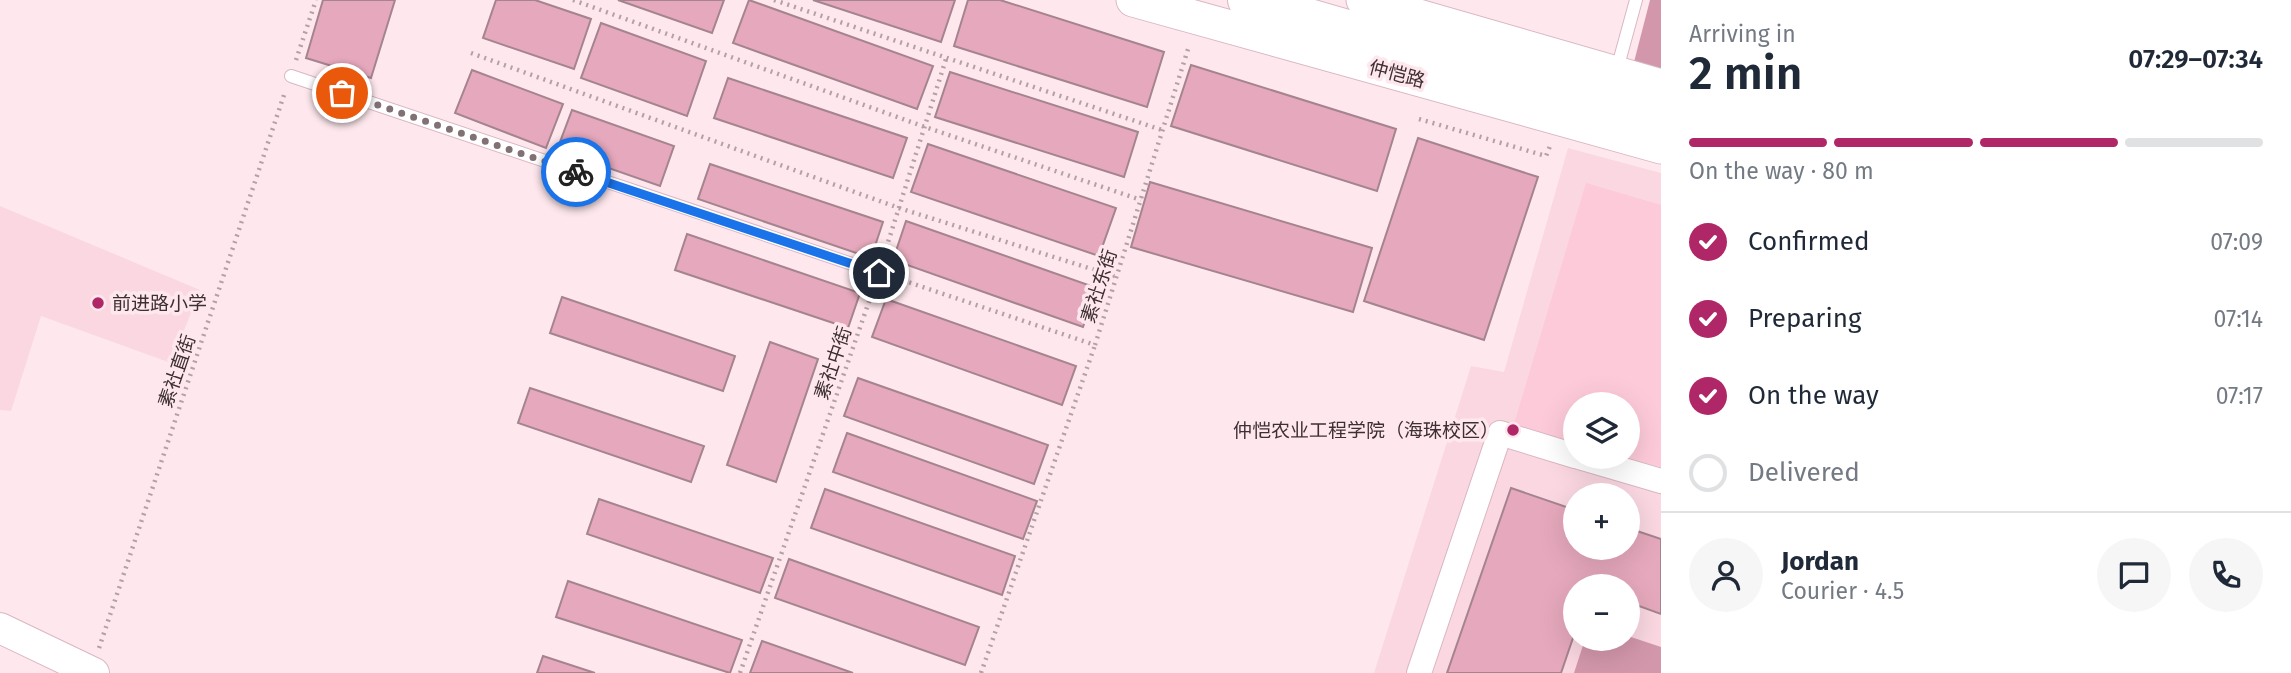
<!DOCTYPE html>
<meta charset="utf-8">
<style>
body{margin:0;font-family:"Fira Sans","Noto Sans SC",sans-serif;background:#f6f6f7;color:#1f2937;height:100vh;display:flex;flex-direction:column;font-size:26px;white-space:nowrap}
*{box-sizing:border-box;margin:0}
p{font-size:23px;color:#747a83}
.icon{flex:none;width:38px;height:38px;fill:none;stroke:currentColor;stroke-width:2;stroke-linecap:round;stroke-linejoin:round}
.map{position:relative;flex:1;overflow:hidden}
.side{display:flex;flex-direction:column;background:#fff;width:630px}
.side>*{flex:none}
.tools{position:absolute;left:1563px;top:392px;display:grid;gap:14px}
.tools a{display:grid;place-items:center;width:77px;height:77px;border-radius:50%;background:#fff;box-shadow:0 7px 28px #0002;font-size:35px}
.pin{position:absolute;display:grid;place-items:center;width:60px;height:60px;color:#fff;margin:-30px;border:4px solid #fff;border-radius:50%;box-shadow:0 2px 7px #0007}
.courier{position:absolute;display:grid;place-items:center;width:70px;height:70px;margin:-35px;border:5px solid #1a73e8;border-radius:50%;background:#fff;color:#222;box-shadow:0 2px 9px #0007}
.headline em{font-style:normal;font-weight:600}
.headline div{display:flex;flex-direction:column-reverse}
.headline{display:flex;align-items:center;justify-content:space-between;height:119px;padding:0 28px}
h1{font-size:46px;font-weight:600;line-height:52px}
.bar{display:grid;grid-template-columns:repeat(4,1fr);gap:10px 7px;align-content:center;height:84px;padding:0 28px}
.bar i{height:9px;border-radius:5px;background:#e0e1e3}
.bar .on{background:#b02767}
.bar p{grid-column:span 4}
.line{display:flex;align-items:center;gap:18px;padding:0 28px;border-top:2px solid #e0e1e3}
.line div{flex:1}
.round{display:grid;place-items:center;flex:none;width:74px;height:74px;border-radius:37px;background:#f6f6f7}
ol{padding:0 28px;list-style:none}
li{display:flex;align-items:center;gap:21px;height:77px}
li p{margin-inline-start:auto}
li .icon{padding:7px;border-radius:50%;background:#b02767;color:#fff;stroke-width:4}
li:last-child{color:#747a83}
li i{width:38px;height:38px;border:4px solid #e0e1e3;border-radius:50%}
main{display:flex;flex:1;min-height:0}
.map>svg:first-child{display:block}
.built{fill:#fad7e1;fill-rule:evenodd}
.green{fill:#fdcad9}
.forest{fill:#d397ab}
.building{fill:#e6a8bc;stroke:#a4848e;stroke-width:2}
.lines{fill:none;stroke-linecap:round;stroke-linejoin:round}
.service-casing{stroke:#dab7c2;stroke-width:14}
.minor-casing{stroke:#dab7c2;stroke-width:26}
.tertiary-casing{stroke:#dab7c2;stroke-width:32}
.secondary-casing{stroke:#dab7c2;stroke-width:35}
.trunk-casing{stroke:#dab7c2;stroke-width:40}
.path{stroke:#b4a1a6;stroke-width:4.5;stroke-dasharray:2 5;stroke-linecap:butt}
.service{stroke:#fff;stroke-width:12}
.minor{stroke:#fff;stroke-width:24}
.tertiary{stroke:#fff;stroke-width:30}
.secondary{stroke:#fff;stroke-width:33}
.trunk{stroke:#fff;stroke-width:38}
.done{stroke:#817074;stroke-width:7;stroke-dasharray:0 12.6}
.route{stroke:#1a73e8;stroke-width:9}
.poi-dot{fill:#b02767;stroke:#fee8ee;stroke-width:2.5}
.labels{text-anchor:middle;dominant-baseline:central;stroke-width:7;stroke-linejoin:round;paint-order:stroke}
.street-label{font-size:19px;fill:#3d2f33;stroke:#fee8ee}
.poi-label{font-size:19px;fill:#3d2f33;stroke:#fee8ee;text-anchor:start}
</style>
<main>
<div class="map">
<svg width="1661" height="673" viewBox="0 0 1661 673">
<rect width="100%" height="100%" fill="#fee8ee"/>
<!-- built -->
<g class="built">
<path d="M 1568,148 L 1661,173 L 1661,673 L 1374,673 L 1471,366 L 1504,372 ZM 1575,404 L 1628,404 L 1628,457 L 1575,457 ZM 1575,495 L 1628,495 L 1628,548 L 1575,548 ZM 1575,586 L 1628,586 L 1628,639 L 1575,639 Z"/>
<polygon points="0,206 200,290 171,363 41,316 11,411 0,410"/>
</g>
<!-- green -->
<polygon class="green" points="1586,183 1661,205 1661,467 1625,457 1628,404 1575,404 1575,442 1514,424"/>
<!-- forest -->
<g class="forest">
<polygon points="1650,0 1661,0 1661,70 1634,62"/>
<polygon points="1628,636 1661,647 1661,673 1574,673 1585,639 1628,639"/>
</g>
<!-- building -->
<g class="building">
<polygon points="323,0 395,0 371,78 306,58"/>
<polygon points="496,0 535,0 591,19 574,69 483,38"/>
<polygon points="618,0 724,0 712,33"/>
<polygon points="749,0 933,66 917,109 733,43"/>
<polygon points="813,0 955,0 941,42"/>
<polygon points="968,0 1000,0 1164,52 1147,107 954,46"/>
<polygon points="601,23 706,61 687,116 581,78"/>
<polygon points="1191,65 1396,129 1377,191 1171,126"/>
<polygon points="472,70 563,104 546,148 455,113"/>
<polygon points="950,72 1138,132 1124,177 935,117"/>
<polygon points="728,78 907,138 893,178 714,118"/>
<polygon points="572,110 674,146 660,186 557,150"/>
<polygon points="1418,138 1538,177 1484,340 1364,301"/>
<polygon points="928,144 1116,208 1099,256 911,192"/>
<polygon points="710,164 883,222 871,258 698,199"/>
<polygon points="1150,182 1372,248 1353,312 1131,247"/>
<polygon points="906,221 1097,288 1083,327 893,260"/>
<polygon points="687,234 860,293 848,328 675,270"/>
<polygon points="562,297 735,356 723,391 550,333"/>
<polygon points="886,299 1076,366 1062,405 872,337"/>
<polygon points="770,342 818,359 776,482 727,465"/>
<polygon points="858,378 1048,445 1034,484 844,416"/>
<polygon points="530,388 704,446 691,482 518,423"/>
<polygon points="847,433 1037,501 1023,539 833,472"/>
<polygon points="1511,488 1575,510 1575,548 1628,548 1628,528 1661,539 1661,614 1628,602 1628,586 1575,586 1575,632 1561,673 1447,673"/>
<polygon points="825,489 1015,556 1002,595 811,528"/>
<polygon points="599,499 773,558 760,593 587,534"/>
<polygon points="789,559 979,627 965,665 775,598"/>
<polygon points="568,581 742,640 730,673 556,617"/>
<polygon points="762,641 853,673 750,673"/>
<polygon points="543,656 595,673 537,673"/>
</g>
<g class="lines">
<!-- service casing -->
<g class="service-casing">
<g id="service">
<polyline points="1616,73 1636,0"/>
<polyline points="291,76 879,273"/>
</g>
</g>
<!-- minor casing -->
<g class="minor-casing">
<g id="minor">
<polyline points="1579,457 1661,481"/>
<polyline points="1419,673 1500,433 1575,456"/>
</g>
</g>
<!-- tertiary casing -->
<g class="tertiary-casing">
<polyline id="tertiary" points="0,628 94,673"/>
</g>
<!-- secondary casing -->
<g class="secondary-casing">
<g id="secondary">
<polyline points="1133,0 1661,147"/>
<polyline points="1363,0 1661,86"/>
</g>
</g>
<!-- trunk casing -->
<g class="trunk-casing">
<polyline id="trunk" points="1247,0 1661,120"/>
</g>
<!-- path -->
<g class="path">
<polyline points="573,0 925,127 1141,200"/>
<polyline points="774,0 1162,130"/>
<polyline points="471,53 899,208 1117,277"/>
<polyline points="296,60 316,0"/>
<polyline points="1419,119 1546,156 1550,146"/>
<polyline points="884,255 946,59"/>
<polyline points="896,278 1095,345 1189,46"/>
<polyline points="99,648 285,92"/>
<polyline points="740,673 873,290"/>
<polyline points="981,673 1095,345"/>
</g>
<!-- service -->
<use href="#service" class="service"/>
<!-- minor -->
<use href="#minor" class="minor"/>
<!-- tertiary -->
<use href="#tertiary" class="tertiary"/>
<!-- secondary -->
<use href="#secondary" class="secondary"/>
<!-- trunk -->
<use href="#trunk" class="trunk"/>
</g>
<g class="lines">
<!-- done -->
<polyline class="done" points="342,93 576,172"/>
<!-- route -->
<polyline class="route" points="576,172 879,273"/>
</g>
<!-- markers -->
<g class="poi-dot">
<circle cx="98" cy="303" r="7"/>
<circle cx="1513" cy="430" r="7"/>
</g>
<g class="labels">
<!-- street labels -->
<g class="street-label">
<text transform="translate(1397 74) rotate(15)">仲恺路</text>
<text transform="translate(1099 286) rotate(-72)">素社东街</text>
<text transform="translate(833 363) rotate(-71)">素社中街</text>
<text transform="translate(177 371) rotate(-71)">素社直街</text>
</g>
<!-- poi labels -->
<g class="poi-label">
<text x="112" y="303">前进路小学</text>
<text x="1499" y="430" text-anchor="end">仲恺农业工程学院（海珠校区）</text>
</g>
</g>
</svg>
<div class="tools">
<a><svg class="icon" aria-label="layers" viewBox="0 0 24 24"><path d="M12 4l9 5-9 5-9-5zM3 14l9 5 9-5"/></svg></a>
<a>+</a>
<a>−</a>
</div>
<div class="pin" style="left:342px;top:93px;background:#ea580c"><svg class="icon" aria-label="bag" viewBox="0 0 24 24"><path d="M5 8h14l-1 12H6zM9 8a3 3 0 0 1 6 0"/></svg></div>
<div class="pin" style="left:879px;top:273px;background:#1f2937"><svg class="icon" aria-label="home" viewBox="0 0 24 24"><path d="M3 11l9-7 9 7M6 9v11h12V9"/></svg></div>
<div class="courier" style="left:576px;top:172px"><svg class="icon" aria-label="bike" viewBox="0 0 24 24"><circle cx="6" cy="16" r="4"/><circle cx="18" cy="16" r="4"/><path d="M6 16l4-8h5l3 8M10 8l3 8H6M13 5h3"/></svg></div>
</div>
<section class="side">
<div class="headline"><div><h1>2 min</h1><p>Arriving in</p></div><em>07:29–07:34</em></div>
<div class="bar"><i class="on"></i><i class="on"></i><i class="on"></i><i></i><p>On the way · 80 m</p></div>
<ol>
<li><svg class="icon" aria-label="check" viewBox="0 0 24 24"><path d="M5 12l5 5 9-10"/></svg>Confirmed<p>07:09</p></li>
<li><svg class="icon" aria-label="check" viewBox="0 0 24 24"><path d="M5 12l5 5 9-10"/></svg>Preparing<p>07:14</p></li>
<li><svg class="icon" aria-label="check" viewBox="0 0 24 24"><path d="M5 12l5 5 9-10"/></svg>On the way<p>07:17</p></li>
<li><i></i>Delivered</li>
</ol>
<div class="line" style="height:126px"><a class="round"><svg class="icon" aria-label="person" viewBox="0 0 24 24"><circle cx="12" cy="8" r="4"/><path d="M4 21q1-7 8-7t8 7"/></svg></a><div><b>Jordan</b><p>Courier · 4.5</p></div><a class="round"><svg class="icon" aria-label="chat" viewBox="0 0 24 24"><path d="M4 5h16v11H9l-5 4z"/></svg></a><a class="round"><svg class="icon" aria-label="phone" viewBox="0 0 24 24"><path d="M5 4h4l2 5-3 2q2 4 5 5l2-3 5 2v4C11 20 4 13 5 4z"/></svg></a></div>
</section>
</main>
